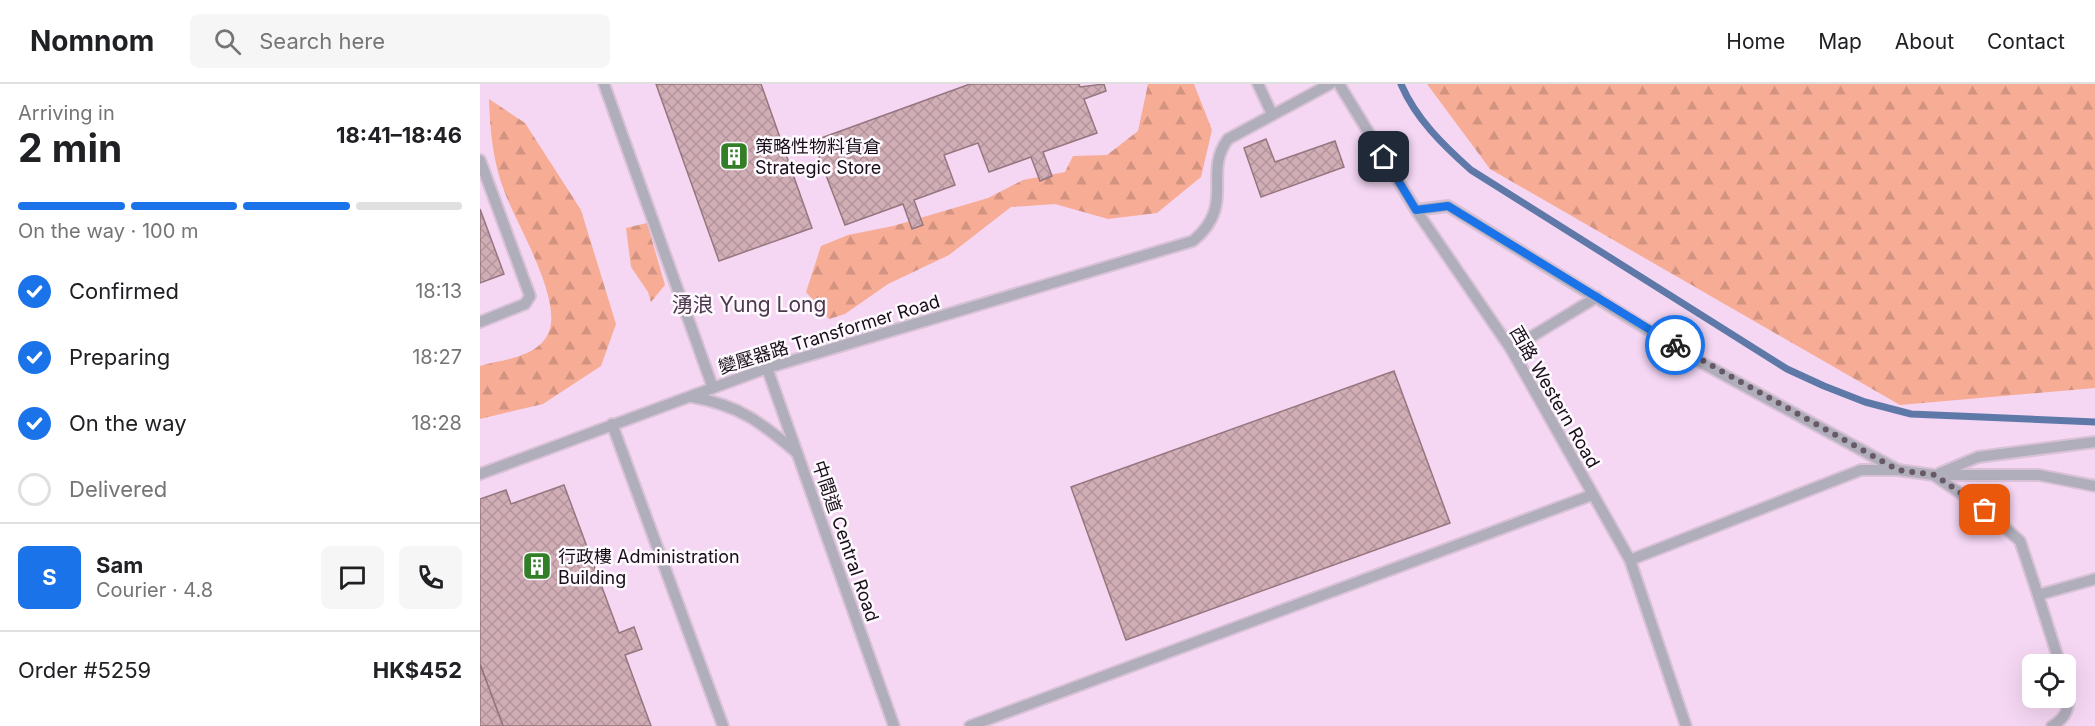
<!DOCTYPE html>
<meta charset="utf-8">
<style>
body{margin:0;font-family:Inter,"Noto Sans TC",sans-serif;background:#f6f6f6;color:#202124;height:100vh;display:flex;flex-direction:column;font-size:22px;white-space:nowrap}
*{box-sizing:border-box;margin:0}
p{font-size:20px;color:#757577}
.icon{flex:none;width:33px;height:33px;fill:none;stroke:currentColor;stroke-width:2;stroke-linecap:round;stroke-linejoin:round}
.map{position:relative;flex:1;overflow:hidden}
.side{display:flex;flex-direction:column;background:#fff;width:480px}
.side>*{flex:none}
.fabs{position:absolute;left:1542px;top:570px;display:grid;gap:12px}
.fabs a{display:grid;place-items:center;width:54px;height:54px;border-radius:9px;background:#fff;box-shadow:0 6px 24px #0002;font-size:30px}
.pin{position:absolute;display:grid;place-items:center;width:51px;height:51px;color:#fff;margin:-26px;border-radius:12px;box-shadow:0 3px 9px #0006}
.courier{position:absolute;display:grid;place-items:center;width:60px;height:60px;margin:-30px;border:4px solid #1a73e8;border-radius:50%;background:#fff;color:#222;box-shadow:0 2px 8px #0007}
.headline em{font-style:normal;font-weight:700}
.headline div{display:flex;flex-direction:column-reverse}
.headline{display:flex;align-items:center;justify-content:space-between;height:102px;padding:0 18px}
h1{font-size:39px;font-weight:700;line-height:45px}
.bar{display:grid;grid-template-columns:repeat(4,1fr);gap:9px 6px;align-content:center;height:72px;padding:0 18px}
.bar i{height:8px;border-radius:4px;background:#e0e0e0}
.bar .on{background:#1a73e8}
.bar p{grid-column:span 4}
.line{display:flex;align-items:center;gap:15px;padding:0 18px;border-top:2px solid #e0e0e0}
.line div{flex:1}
.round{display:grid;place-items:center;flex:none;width:63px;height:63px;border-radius:9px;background:#f6f6f6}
ol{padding:0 18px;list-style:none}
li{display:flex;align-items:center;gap:18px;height:66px}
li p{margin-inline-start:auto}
li .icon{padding:6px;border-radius:50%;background:#1a73e8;color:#fff;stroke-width:4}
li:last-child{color:#757577}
li i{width:33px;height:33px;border:3px solid #e0e0e0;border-radius:50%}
header{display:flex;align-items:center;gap:36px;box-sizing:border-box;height:84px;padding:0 30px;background:#fff;border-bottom:2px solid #e0e0e0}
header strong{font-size:28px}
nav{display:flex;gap:33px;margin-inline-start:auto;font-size:21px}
.search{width:420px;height:54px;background:#f6f6f6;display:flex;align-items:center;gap:15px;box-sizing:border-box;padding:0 21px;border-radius:9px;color:#757577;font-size:22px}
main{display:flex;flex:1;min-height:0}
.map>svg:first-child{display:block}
.built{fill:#f5d7f4;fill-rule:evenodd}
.forest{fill:url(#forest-firs)}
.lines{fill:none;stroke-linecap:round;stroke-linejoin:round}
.stream{stroke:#5e79a8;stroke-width:7}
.building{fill:url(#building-cross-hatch);stroke:#96767e;stroke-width:1.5}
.service-casing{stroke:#d9c2d7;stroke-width:14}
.service{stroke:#b0aebb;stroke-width:10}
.done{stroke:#685967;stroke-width:6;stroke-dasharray:0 10.8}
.route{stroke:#1a73e8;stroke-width:8}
.labels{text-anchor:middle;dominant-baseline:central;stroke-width:5;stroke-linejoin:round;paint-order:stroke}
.poi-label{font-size:18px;fill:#170e17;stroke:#fef9fe;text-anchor:start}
.street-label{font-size:18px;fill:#170e17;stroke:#fef9fe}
.quarter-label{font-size:21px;fill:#4d394d;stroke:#fef9fe}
</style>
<header>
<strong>Nomnom</strong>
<div class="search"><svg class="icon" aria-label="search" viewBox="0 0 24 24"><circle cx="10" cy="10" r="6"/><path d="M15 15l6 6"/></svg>Search here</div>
<nav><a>Home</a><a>Map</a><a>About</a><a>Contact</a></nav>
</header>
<main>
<section class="side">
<div class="headline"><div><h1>2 min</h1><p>Arriving in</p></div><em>18:41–18:46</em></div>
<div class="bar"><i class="on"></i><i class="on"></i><i class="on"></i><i></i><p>On the way · 100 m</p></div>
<ol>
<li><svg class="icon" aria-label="check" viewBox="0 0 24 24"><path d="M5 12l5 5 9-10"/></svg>Confirmed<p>18:13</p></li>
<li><svg class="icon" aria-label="check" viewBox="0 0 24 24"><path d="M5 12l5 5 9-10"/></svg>Preparing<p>18:27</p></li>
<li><svg class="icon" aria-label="check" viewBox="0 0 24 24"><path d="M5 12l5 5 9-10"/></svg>On the way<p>18:28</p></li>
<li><i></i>Delivered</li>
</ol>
<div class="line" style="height:108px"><b class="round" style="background:#1a73e8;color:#fff">S</b><div><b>Sam</b><p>Courier · 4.8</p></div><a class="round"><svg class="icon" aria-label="chat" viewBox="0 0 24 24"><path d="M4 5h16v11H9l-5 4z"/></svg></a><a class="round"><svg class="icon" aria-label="phone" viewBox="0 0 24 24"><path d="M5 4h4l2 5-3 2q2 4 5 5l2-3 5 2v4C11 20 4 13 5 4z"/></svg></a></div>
<div class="line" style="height:78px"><div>Order #5259</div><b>HK$452</b></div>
</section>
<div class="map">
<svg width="1615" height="642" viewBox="0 0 1615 642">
<defs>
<pattern id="forest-firs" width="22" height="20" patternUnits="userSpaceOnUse" patternTransform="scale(1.5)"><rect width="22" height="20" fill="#f7ac96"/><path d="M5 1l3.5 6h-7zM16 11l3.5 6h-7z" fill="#d39381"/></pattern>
<pattern id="building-cross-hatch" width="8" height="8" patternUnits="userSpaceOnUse" patternTransform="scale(1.5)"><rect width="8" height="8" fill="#d1aeb6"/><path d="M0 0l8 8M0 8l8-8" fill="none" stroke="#b3949c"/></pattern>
</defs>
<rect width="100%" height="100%" fill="#fee4fc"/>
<!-- built -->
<path class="built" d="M 0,0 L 1142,0 L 1211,203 L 1615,226 L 1615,642 L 0,642 ZM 1552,580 L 1586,580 L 1586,614 L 1552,614 Z"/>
<!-- forest -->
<g class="forest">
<polygon points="668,0 714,0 732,46 721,93 677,129 628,135 575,120 531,123 469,171 408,200 365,230 349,235 326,208 341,162 368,151 413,142 508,114 543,96 585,88 593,72 627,71 658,47"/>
<polygon points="947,0 1615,0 1615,304 1420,321 1010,85"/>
<path d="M 9,15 L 45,39 L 101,126 L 136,240 L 121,282 L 63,320 L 0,335 L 0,282 C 23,275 56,274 68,250 C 84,218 37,141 25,109 C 13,79 10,47 9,15 Z"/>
<polygon points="167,139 185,201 171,218 168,208 151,183 146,144"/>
</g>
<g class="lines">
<!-- stream -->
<path class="stream" d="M 921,0 C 936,35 963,61 991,86 L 1307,285 L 1344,302 L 1385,318 L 1431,330 L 1615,338"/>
</g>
<!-- building -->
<g class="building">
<polygon points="176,0 281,0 332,144 239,177"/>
<polygon points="490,0 599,0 600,3 624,0 626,7 604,15 617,49 563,68 572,92 560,97 551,73 509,88 498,59 464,71 475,101 434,116 443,141 432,145 423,120 365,141 333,57"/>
<polygon points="786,55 795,78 855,57 864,83 781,113 764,64"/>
<polygon points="0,125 24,190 0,199"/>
<polygon points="914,287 970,439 646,556 591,403"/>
<polygon points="84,401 139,549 154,543 162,565 145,571 171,642 23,642 0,580 0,415 26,406 31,420"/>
<polygon points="0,580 23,642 0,642"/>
</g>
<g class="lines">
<!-- service casing -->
<g class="service-casing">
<g id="service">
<polyline points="124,0 233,304"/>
<polyline points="778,0 792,30"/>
<polyline points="859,0 936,126 1031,265 1150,476 1206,642"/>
<polyline points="0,76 50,212 45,220 0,238"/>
<polyline points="936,126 968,122 1215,275 1418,386"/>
<polyline points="1031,265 1117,213"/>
<polyline points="287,284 414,642"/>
<path d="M 212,313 C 259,321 282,339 317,369"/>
<polyline points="132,340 243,642"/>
<polyline points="1460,389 1498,373 1615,358"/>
<path d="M 0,390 L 287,284 L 713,157 C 757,120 722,90 748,55 L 850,0"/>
<polyline points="1455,392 1505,426 1540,457 1558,511 1615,495"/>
<polyline points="1150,476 1381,386 1418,386 1454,391 1559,391 1615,402"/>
<polyline points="1558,511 1580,580"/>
<polyline points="490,642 1112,411"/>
<path d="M 1572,642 C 1590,632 1591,617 1586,598"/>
</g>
</g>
<!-- service -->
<use href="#service" class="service"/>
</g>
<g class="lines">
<!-- done -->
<polyline class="done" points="1195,261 1418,386 1455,391 1505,426"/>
<!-- route -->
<polyline class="route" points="904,73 936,126 968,122 1195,261"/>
</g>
<!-- icons -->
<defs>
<g id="building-square" transform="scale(1.5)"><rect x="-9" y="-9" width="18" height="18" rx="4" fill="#337f28" stroke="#fef9fe"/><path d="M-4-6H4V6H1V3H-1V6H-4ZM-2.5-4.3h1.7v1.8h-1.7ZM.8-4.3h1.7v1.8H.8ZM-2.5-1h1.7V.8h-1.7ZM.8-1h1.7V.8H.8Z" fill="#fff"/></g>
</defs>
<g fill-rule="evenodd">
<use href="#building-square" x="254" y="72"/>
<use href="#building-square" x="57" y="482"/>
</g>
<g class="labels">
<!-- poi labels -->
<g class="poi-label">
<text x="275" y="62">策略性物料貨倉<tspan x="275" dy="21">Strategic Store</tspan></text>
<text x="78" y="472">行政樓 Administration<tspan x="78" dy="21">Building</tspan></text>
</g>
<!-- street labels -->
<g class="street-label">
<text transform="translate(349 250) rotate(-17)">變壓器路 Transformer Road</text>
<text transform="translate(1075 313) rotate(60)">西路 Western Road</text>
<text transform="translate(366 457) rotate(71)">中間道 Central Road</text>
</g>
<!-- quarter labels -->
<g class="quarter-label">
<text x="269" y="220">湧浪 Yung Long</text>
</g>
</g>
</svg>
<div class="fabs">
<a><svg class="icon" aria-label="locate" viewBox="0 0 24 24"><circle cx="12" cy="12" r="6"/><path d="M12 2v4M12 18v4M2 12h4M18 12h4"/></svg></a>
</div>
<div class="pin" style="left:1505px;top:426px;background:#ea580c"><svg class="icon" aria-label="bag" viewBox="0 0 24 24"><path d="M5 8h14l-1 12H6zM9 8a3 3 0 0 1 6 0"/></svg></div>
<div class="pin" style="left:904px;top:73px;background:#1f2937"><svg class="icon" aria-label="home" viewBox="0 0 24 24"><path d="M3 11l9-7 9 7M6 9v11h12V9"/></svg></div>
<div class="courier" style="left:1195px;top:261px"><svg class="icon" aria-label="bike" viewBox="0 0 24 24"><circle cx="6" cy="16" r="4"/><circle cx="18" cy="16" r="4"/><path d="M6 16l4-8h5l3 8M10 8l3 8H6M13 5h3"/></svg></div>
</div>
</main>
